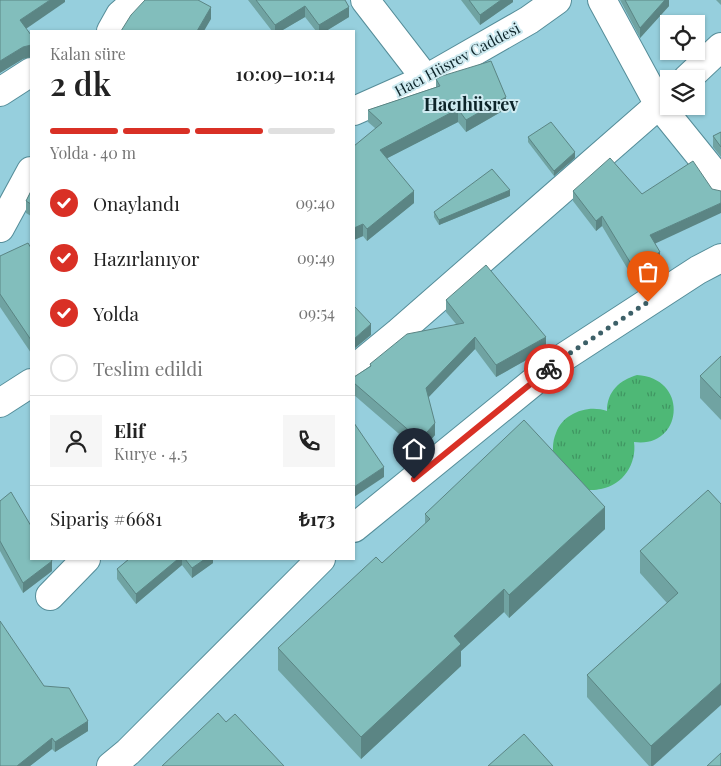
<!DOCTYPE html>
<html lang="tr">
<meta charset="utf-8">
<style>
body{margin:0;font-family:"Playfair Display",serif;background:#f6f6f6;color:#222;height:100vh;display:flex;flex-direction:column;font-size:19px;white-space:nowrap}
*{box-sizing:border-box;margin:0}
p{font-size:16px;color:#767676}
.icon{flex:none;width:28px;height:28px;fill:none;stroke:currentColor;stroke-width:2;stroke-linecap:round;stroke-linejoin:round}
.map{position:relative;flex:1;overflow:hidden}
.panel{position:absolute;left:30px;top:30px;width:325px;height:530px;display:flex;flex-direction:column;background:#fff;border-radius:0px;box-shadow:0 1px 4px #0004}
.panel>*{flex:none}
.tools{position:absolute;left:660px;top:15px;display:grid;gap:10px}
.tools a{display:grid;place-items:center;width:45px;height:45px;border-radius:0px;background:#fff;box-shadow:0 1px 4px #0004;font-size:25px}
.pin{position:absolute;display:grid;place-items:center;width:42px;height:42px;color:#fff;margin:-51px -21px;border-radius:50% 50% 50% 0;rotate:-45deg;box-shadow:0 0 5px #0007}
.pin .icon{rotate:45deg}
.courier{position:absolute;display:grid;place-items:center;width:50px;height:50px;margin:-25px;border:4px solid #d93025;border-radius:50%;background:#fff;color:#222;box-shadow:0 1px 6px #0007}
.overview em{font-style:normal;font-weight:600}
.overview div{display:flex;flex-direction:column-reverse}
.overview{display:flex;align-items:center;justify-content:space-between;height:85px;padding:0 20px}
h1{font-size:32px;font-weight:600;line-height:38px}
.bar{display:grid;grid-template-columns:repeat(4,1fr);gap:8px 5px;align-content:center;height:60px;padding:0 20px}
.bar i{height:6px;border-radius:4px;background:#e0e0e0}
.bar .active{background:#d93025}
.bar p{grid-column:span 4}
.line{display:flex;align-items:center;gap:12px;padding:0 20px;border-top:1px solid #e0e0e0}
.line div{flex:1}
.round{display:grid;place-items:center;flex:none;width:52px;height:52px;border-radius:0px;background:#f6f6f6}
ol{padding:0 20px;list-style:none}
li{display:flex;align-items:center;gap:15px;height:55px}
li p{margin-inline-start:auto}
li .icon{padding:5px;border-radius:50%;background:#d93025;color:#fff;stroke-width:4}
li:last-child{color:#767676}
li i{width:28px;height:28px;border:2px solid #e0e0e0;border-radius:50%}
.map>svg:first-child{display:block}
.park{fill:url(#park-tufts)}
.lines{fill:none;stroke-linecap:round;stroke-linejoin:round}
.minor-casing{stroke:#558d99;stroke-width:30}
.tertiary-casing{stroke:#558d99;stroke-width:30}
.minor{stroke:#fff;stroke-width:28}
.tertiary{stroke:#fff;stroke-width:28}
.wall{fill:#70a3a2}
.shaded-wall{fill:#5b8584}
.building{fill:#82bebc;stroke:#5b8584}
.done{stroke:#3d6068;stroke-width:5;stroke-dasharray:0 9}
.route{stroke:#d93025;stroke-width:6}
.labels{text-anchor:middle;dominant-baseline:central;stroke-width:4;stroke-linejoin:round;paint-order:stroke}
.street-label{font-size:15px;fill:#0d2429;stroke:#cfebf1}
.quarter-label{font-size:18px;font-weight:bold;fill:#0d2429;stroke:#cfebf1}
</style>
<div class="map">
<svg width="721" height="766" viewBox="0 0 721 766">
<defs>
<pattern id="park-tufts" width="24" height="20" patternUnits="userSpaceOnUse" patternTransform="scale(1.25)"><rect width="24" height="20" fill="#4eb876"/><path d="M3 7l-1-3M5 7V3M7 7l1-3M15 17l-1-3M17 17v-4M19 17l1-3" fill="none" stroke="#3f9561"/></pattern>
</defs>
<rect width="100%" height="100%" fill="#96cfdd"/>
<!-- park -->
<path class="park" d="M 637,375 C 690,378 683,449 634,442 C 637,464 623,485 601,489 C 596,490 587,491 582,488 C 575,485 560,467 553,460 C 553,451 552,442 556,433 C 563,413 588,404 607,411 C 607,391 620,380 637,375 Z"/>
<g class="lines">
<!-- minor casing -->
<g class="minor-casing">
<g id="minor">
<polyline points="365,0 426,79"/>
<polyline points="602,0 659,105 714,173 721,186"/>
<polyline points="111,31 120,15 137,0"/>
<polyline points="687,79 721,47"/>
<polyline points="0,92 31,72"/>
<polyline points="0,228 31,171"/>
<polyline points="354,369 399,332 669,96"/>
<polyline points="354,528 564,357 698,270 721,258"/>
<polyline points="50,596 86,559"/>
<polyline points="111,766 128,752 321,559"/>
</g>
</g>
<!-- tertiary casing -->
<g class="tertiary-casing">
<g id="tertiary">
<polyline points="354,111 426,79 529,20 557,0"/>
<polyline points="0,403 31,383"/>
</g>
</g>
<!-- minor -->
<use href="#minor" class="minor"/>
<!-- tertiary -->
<use href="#tertiary" class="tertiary"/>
</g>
<!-- wall -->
<g class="wall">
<polygon points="248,0 345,0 349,17 326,31 316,31 305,17 281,31 272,31"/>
<polygon points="461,0 513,0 513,2 480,25"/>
<polygon points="620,0 669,0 669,6 640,38"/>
<polygon points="716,0 721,0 721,5"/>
<polygon points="436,79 506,109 466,132 458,122 387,158 414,203 367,241 363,236 354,240 375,128 368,122 368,110 436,87"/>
<polygon points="721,132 721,157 713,147 713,136"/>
<polygon points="528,137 575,158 554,176 528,142"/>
<polygon points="31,191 31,216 26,213 26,201"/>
<polygon points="573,191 655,243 660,262 633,278 602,226 596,231 573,201"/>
<polygon points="510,196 439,225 434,217 434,212"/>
<polygon points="31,248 31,353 0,307 0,256"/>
<polygon points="446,300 546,349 496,377 475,349 428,397 435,435 420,452 354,395 354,377 370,366 370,364 456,324 446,312"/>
<polygon points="721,356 721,420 700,398 700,376"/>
<polygon points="0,501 52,571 23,593 0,551"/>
<polygon points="721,504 653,766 649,766 587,697 587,675 667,603 640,573 640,551"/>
<polygon points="425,514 605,529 509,618 504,612 461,651 461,666 361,759 278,670 278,648 382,563 425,524"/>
<polygon points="129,559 213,559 213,563 192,578 182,565 136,604 117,579 117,569"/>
<polygon points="44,686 88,731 55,752 52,749 30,766 0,766"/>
</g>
<!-- shaded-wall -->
<g class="shaded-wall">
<polygon points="50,0 65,0 65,2 20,33 20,20"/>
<polygon points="501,0 513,0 513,2 480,25 480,15"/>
<polygon points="665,0 669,0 669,6 640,38 640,28"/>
<polygon points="305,6 305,17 281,31 275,31 275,25"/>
<polygon points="211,7 211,19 204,31 197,31"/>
<polygon points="349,7 349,17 326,31 319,31 319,25"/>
<polygon points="31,45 31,57 23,59 0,73 0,61 23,47"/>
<polygon points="506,97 506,109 466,132 466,120"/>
<polygon points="458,109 458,122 380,162 380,150"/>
<polygon points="575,152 575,158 554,176 554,171"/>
<polygon points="510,190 510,196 439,225 439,220"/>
<polygon points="414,191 414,203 367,241 367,229"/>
<polygon points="721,203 721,213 650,246 650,235"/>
<polygon points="602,216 602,226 596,231 596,221"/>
<polygon points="363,224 363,236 354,240 354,228"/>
<polygon points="660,252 660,262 633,278 633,267"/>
<polygon points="371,324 371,335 354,349 354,339"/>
<polygon points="475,337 475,349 426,400 426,388"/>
<polygon points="546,337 546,349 496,377 496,365"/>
<polygon points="435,423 435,435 420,452 420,440"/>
<polygon points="384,467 384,477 354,497 354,487"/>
<polygon points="605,507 605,529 509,618 509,595"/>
<polygon points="178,559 182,559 182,565 136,604 136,594"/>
<polygon points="205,559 213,559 213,563 192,578 192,568"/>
<polygon points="52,561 52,571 23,593 23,583"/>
<polygon points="504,589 504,612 461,651 461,666 361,759 361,737 454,636"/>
<polygon points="721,683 721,705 653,766 651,766 651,746"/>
<polygon points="88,721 88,731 55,752 55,742"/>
<polygon points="52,738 52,749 30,766 17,766"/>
</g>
<!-- building -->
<g class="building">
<polygon points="0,0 50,0 20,20 31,35 31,45 23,47 0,61"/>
<polygon points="145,0 198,0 211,7 197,31 121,31 131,15"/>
<polygon points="256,0 345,0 349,7 319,25 305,6 275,25"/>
<polygon points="469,0 501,0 480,15"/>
<polygon points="625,0 665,0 640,28"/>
<polygon points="491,61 506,97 466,120 458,109 380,150 414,191 367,229 363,224 354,228 354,146 382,123 368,110 440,86 436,79 442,76"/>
<polygon points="551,122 575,152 554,171 528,137"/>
<polygon points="721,132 721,147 713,136"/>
<polygon points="610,158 642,194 693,161 712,189 721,191 721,203 650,235 660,252 633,267 602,216 596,221 573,191"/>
<polygon points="492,169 510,190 439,220 434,212"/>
<polygon points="31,191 31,204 26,201"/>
<polygon points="28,243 31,248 31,340 0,294 0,256"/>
<polygon points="486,265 546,337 496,365 475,337 426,388 435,423 420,440 354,383 354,377 371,366 370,364 407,334 464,323 446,300"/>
<polygon points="354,306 371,324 354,339"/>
<polygon points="721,356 721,398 700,376"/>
<polygon points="524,420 605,507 509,595 504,589 454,636 461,644 361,737 278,648 376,557 382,563 430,519 425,514"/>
<polygon points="354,423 384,467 354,487"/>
<polygon points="708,490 721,504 721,683 651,746 587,675 678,593 640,551"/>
<polygon points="11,492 31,526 31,559 51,559 52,561 23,583 0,541 0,501"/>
<polygon points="129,559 178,559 136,594 117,569"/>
<polygon points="185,559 205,559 192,568"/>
<polygon points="0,621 44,686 69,688 88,721 55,742 52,738 17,766 0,766"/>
<polygon points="218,713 226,722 235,714 284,766 162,766"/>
<polygon points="524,734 553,766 488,766"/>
<polygon points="721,753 721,766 707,766"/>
</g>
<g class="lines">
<!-- done -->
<polyline class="done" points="549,369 564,357 648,302"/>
<!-- route -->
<polyline class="route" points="414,479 549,369"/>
</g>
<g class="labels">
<!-- street labels -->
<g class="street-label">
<text transform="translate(457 59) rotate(-28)">Hacı Hüsrev Caddesi</text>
</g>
<!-- quarter labels -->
<g class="quarter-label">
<text x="471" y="104">Hacıhüsrev</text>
</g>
</g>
</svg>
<div class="tools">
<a><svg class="icon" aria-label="locate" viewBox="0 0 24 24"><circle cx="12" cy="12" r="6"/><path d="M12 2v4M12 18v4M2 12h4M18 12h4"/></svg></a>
<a><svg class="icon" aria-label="layers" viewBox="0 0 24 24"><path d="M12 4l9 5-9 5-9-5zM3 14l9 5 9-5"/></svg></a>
</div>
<div class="pin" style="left:648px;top:302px;background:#ea580c"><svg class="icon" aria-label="bag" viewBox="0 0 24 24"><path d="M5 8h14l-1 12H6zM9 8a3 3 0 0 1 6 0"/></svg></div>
<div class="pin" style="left:414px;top:479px;background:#1f2937"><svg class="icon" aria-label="home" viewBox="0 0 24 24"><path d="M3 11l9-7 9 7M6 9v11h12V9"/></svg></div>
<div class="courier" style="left:549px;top:369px"><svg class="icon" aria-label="bike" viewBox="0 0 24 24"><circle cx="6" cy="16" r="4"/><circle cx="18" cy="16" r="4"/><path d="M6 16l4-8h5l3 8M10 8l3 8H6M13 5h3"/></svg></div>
<section class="panel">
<div class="overview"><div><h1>2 dk</h1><p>Kalan süre</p></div><em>10:09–10:14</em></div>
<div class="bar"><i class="active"></i><i class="active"></i><i class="active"></i><i></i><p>Yolda · 40 m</p></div>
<ol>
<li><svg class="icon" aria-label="check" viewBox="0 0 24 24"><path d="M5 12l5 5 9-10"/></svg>Onaylandı<p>09:40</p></li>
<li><svg class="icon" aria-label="check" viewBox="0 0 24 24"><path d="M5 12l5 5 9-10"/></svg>Hazırlanıyor<p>09:49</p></li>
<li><svg class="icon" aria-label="check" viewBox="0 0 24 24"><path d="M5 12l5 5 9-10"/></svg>Yolda<p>09:54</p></li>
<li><i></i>Teslim edildi</li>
</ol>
<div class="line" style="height:90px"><a class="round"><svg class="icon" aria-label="person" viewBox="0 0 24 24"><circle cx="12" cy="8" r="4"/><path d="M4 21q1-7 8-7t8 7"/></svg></a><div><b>Elif</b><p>Kurye · 4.5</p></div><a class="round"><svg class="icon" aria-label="phone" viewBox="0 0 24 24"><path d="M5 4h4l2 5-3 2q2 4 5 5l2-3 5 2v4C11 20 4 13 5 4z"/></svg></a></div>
<div class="line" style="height:65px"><div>Sipariş #6681</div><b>₺173</b></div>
</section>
</div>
